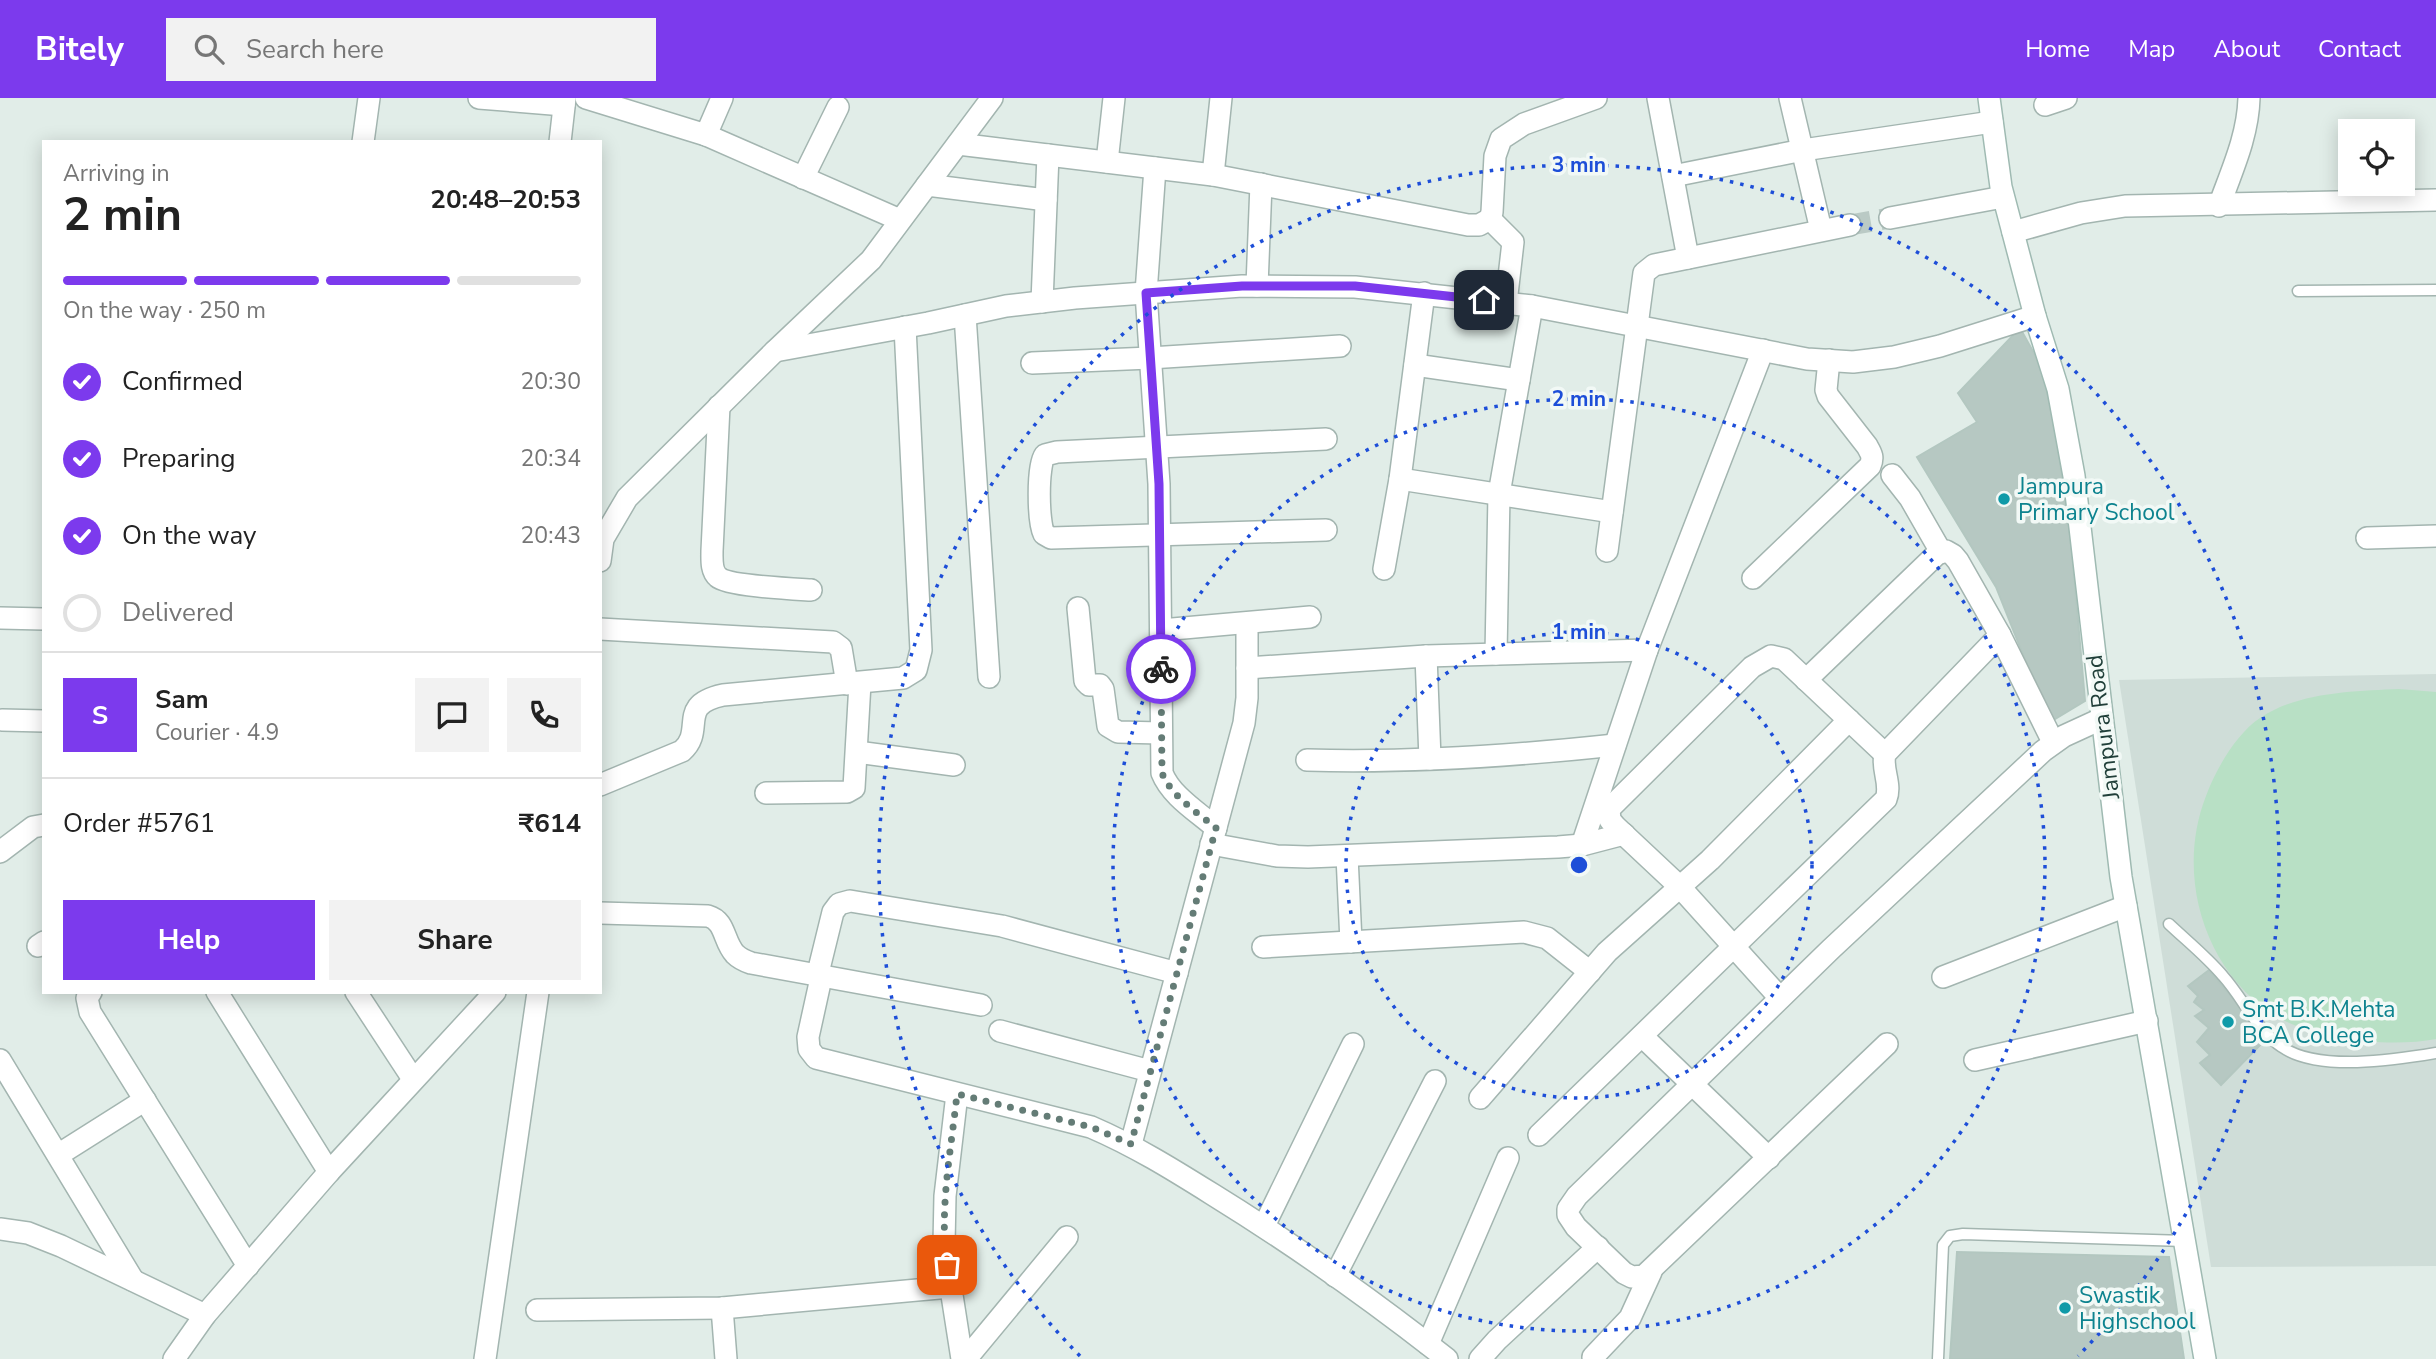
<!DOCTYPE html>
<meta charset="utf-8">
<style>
body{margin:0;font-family:"Nunito Sans",sans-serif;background:#f2f2f2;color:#222;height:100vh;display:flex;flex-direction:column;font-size:26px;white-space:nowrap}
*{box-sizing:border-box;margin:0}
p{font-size:23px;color:#767676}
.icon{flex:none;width:38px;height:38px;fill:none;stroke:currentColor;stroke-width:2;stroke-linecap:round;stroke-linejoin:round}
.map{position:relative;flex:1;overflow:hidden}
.details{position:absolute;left:42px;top:42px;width:560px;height:854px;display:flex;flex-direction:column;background:#fff;border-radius:0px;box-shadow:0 4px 18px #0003}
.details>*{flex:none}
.fabs{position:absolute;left:2338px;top:21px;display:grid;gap:14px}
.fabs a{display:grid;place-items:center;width:77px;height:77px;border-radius:0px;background:#fff;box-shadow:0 4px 18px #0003;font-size:35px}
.pin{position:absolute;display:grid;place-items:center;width:60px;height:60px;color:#fff;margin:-30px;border-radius:14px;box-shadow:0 4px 10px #0006}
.courier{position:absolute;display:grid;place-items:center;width:70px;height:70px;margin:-35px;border:5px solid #7c3aed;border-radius:50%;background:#fff;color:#222;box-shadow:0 2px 9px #0007}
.head em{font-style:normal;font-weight:700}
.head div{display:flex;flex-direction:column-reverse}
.head{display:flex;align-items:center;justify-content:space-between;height:119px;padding:0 21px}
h1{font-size:46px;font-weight:700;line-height:52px}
.bar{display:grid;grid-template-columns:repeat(4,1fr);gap:10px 7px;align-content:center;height:84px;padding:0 21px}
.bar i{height:9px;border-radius:5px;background:#e0e0e0}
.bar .selected{background:#7c3aed}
.bar p{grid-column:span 4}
.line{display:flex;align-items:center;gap:18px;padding:0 21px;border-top:2px solid #e0e0e0}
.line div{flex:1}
.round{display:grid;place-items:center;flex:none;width:74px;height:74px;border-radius:0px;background:#f2f2f2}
ol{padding:0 21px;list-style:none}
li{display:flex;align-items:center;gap:21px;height:77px}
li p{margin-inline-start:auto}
li .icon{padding:7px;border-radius:50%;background:#7c3aed;color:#fff;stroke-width:4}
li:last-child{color:#767676}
li i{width:38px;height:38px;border:4px solid #e0e0e0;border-radius:50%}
.cta{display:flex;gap:14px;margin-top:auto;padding:14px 21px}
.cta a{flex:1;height:80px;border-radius:0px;background:#7c3aed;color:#fff;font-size:28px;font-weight:700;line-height:80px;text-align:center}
.cta a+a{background:#f2f2f2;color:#222}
header{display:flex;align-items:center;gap:42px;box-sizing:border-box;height:98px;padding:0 35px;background:#7c3aed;color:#fff}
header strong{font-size:33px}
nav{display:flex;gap:38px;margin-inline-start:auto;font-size:24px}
.search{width:490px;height:63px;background:#f2f2f2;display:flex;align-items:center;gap:18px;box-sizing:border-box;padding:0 24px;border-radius:0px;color:#767676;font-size:26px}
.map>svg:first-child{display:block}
.built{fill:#cfddd8}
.green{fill:#b8e0c5}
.building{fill:#b6c8c2;stroke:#b3c7c0;stroke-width:2}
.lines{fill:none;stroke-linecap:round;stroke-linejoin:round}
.street-tunnel{stroke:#bacac5;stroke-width:21;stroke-dasharray:21 10;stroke-linecap:butt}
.lane-casing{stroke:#a3b5b0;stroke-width:13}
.street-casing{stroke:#a3b5b0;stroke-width:24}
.secondary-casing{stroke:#9fbab2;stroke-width:24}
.lane{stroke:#fff;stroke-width:10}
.street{stroke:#fff;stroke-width:21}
.secondary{stroke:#fff;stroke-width:21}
.done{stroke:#647c76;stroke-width:7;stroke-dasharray:0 12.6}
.route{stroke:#7c3aed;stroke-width:9}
.ring{fill:none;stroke:#1d4ed8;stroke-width:3.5;stroke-dasharray:3.5 7}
.culture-dot{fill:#0f9aa8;stroke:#f2f9f6;stroke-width:2.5}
.labels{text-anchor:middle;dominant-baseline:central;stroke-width:7;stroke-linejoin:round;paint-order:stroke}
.culture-label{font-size:23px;fill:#0d838f;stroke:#f2f9f6;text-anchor:start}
.street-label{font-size:23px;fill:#203f39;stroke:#f2f9f6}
.centre{fill:#1d4ed8;stroke:#f2f9f6;stroke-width:3.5}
.ring-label{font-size:21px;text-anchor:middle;font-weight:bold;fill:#1d4ed8;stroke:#f2f9f6;stroke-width:7;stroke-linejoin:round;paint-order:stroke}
</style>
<header>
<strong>Bitely</strong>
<div class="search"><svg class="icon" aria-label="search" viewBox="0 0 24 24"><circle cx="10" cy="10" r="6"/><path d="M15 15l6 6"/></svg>Search here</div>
<nav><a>Home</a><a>Map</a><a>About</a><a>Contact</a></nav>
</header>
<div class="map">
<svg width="2436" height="1261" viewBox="0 0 2436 1261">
<rect width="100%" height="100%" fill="#e1ede8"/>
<!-- built -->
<polygon class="built" points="2436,576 2436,1168 2211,1169 2119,582"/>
<!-- green -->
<path class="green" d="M 2399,591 L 2436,594 L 2436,941 C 2390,950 2310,942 2271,915 C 2202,869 2176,774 2206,698 C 2216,671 2236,636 2260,620 C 2299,594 2354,593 2399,591 Z"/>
<!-- building -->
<g class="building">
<polygon points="2020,230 2040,266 2054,323 2071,442 2085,603 2050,624 1996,489 1917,359 1977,324 1958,295"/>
<polygon points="2209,872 2267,940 2221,987 2200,965 2210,957 2197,944 2209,930 2195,918 2204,912 2194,904 2198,898 2188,888"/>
<polygon points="1957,1154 2169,1159 2184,1261 1950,1261"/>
</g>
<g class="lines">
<!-- street-tunnel -->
<polyline class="street-tunnel" points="1850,127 1890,120"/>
<!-- lane casing -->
<g class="lane-casing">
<g id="lane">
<polyline points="2298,193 2436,192"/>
<path d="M 2169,826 C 2187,843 2207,859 2223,878 C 2243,900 2257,933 2282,949 C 2318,974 2395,962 2436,955"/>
<polyline points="1938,1261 1943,1147 1950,1138 1963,1136 2185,1143"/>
</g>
</g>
<!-- street casing -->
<g class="street-casing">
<g id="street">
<polyline points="479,0 564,7"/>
<polyline points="586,0 706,37 900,122"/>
<polyline points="1658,0 1688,160"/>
<polyline points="1790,0 1821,132"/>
<polyline points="2045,7 2066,0"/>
<polyline points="706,37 722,0"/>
<polyline points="363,44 369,0"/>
<polyline points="560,44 565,0"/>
<polyline points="958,46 1213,77 1468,127 1479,127 1490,121 1492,114 1495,58 1501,41 1524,26 1596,0"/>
<polyline points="1107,64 1114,0"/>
<path d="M 1155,70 L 1146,195 L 1159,386 L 1162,675 C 1171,698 1198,714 1216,730"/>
<polyline points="1213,77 1221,0"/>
<polyline points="1673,78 1803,52 1992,24"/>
<polyline points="803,80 838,9"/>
<polyline points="927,87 1046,102"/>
<path d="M 2219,108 C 2232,72 2248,38 2249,0"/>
<polyline points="1890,120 2003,99"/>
<polyline points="1490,121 1513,144 1506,205"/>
<polyline points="2013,134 2081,115 2125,108 2436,102"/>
<polyline points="1257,188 1261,86"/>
<polyline points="1042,204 1048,57"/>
<polyline points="965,217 989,579"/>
<polyline points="775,253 928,225 1006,208 1075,200 1242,188 1355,189 1532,208 1807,261 1853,264 1894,259 1940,248 2035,218"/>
<polyline points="1032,265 1150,260 1340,248"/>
<polyline points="1415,267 1519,282"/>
<path d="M 719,308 L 712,453 C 712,462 711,473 718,479 C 728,488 795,491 811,492"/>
<polyline points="1892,377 1910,400 1941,454"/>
<polyline points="1400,381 1612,414"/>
<path d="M 1326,432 L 1051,440 L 1044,436 C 1038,424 1037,368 1045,357 L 1057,354 L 1326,341"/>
<polyline points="2367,440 2436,438"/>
<polyline points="1607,453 1644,175 1654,167 1850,127"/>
<polyline points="600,463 603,441 627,400 775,253 871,162 992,0"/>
<polyline points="1384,471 1400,381 1424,195"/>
<path d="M 1753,480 L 1870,368 C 1874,359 1871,355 1867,348 L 1828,298 L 1826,292 L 1829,262"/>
<polyline points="1078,510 1085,583 1089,587 1100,587 1103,591 1108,628 1118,634 1161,635"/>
<polyline points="0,520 44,521"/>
<polyline points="600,531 833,544 841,550 847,586"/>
<polyline points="1161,532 1310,519"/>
<polyline points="1496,556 1499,396 1532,208"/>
<polyline points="1426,558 1430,661"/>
<polyline points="1247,570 1426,558 1647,552"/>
<polyline points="1806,582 1937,456 1946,453 1953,457 1958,463 2000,537 2053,644"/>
<polyline points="2,622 44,623"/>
<polyline points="857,654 954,667"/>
<path d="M 1307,662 C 1410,665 1513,658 1615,647"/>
<path d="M 600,687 L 682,653 C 706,632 676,607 723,597 L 903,580 L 916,572 L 921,552 L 905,229"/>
<polyline points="766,695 847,694 854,690 860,585"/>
<polyline points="1211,746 1277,758 1308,759 1558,749 1582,747 1624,736"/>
<polyline points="1582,747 1647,552 1763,252"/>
<polyline points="0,754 33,729 44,727"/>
<polyline points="1347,758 1351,844"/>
<path d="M 600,815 L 708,818 C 726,823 723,843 735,856 C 739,860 745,863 751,865 L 981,907"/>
<polyline points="38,848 44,844"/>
<polyline points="1263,849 1524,834 1547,840 1590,874"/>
<polyline points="817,879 833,814 839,806 850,803 1002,828 1177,875"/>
<polyline points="1943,879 2126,808"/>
<path d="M 821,880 L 808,939 L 809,951 L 816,960 L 1091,1029 C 1135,1048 1172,1071 1212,1096 C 1293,1146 1372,1202 1447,1261"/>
<polyline points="91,894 87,900 90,914 248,1168"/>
<polyline points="217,894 329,1074"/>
<polyline points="356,894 413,981"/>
<polyline points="1780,900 1680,789 1616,729 1610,722 1609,711 1752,569 1771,558 1784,561 1885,656"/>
<polyline points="1000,933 1150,973"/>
<polyline points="1642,938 1769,1060"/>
<polyline points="1887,946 1644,1178 1632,1179 1624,1175 1576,1129 1568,1117 1568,1111 1577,1098 1831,851 2043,653 2064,638 2101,621"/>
<polyline points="0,962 133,1182"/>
<polyline points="1975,962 2147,923"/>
<polyline points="957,996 945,1098 944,1146 962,1261"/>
<polyline points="1480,1000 1607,854 1710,762 1849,622"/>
<path d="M 1539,1037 L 1886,701 C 1892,686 1881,671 1885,656 L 2000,537"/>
<polyline points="1131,1046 1244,625 1247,600 1247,525"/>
<polyline points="58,1057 145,1002"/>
<polyline points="1264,1128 1353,946"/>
<polyline points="0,1131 28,1135 61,1148 205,1217"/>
<polyline points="1335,1178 1435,983"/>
<polyline points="722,1210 726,1261"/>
<polyline points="537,1212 722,1210 950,1189"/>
<polyline points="1428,1246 1508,1060"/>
<polyline points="1593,1259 1630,1220 1651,1174"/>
<polyline points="174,1261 205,1217 329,1074 495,894"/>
<polyline points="485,1261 538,894"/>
<polyline points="966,1261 1067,1139"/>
<polyline points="1480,1261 1497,1242 1598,1149"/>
</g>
</g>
<!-- secondary casing -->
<g class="secondary-casing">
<polyline id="secondary" points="1989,0 2001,89 2035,218 2058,291 2074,378 2121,779 2205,1261"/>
</g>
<!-- lane -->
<use href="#lane" class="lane"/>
<!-- street -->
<use href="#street" class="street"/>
<!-- secondary -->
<use href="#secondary" class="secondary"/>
</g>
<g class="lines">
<!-- done -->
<path class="done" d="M 947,1167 C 939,1111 951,1053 957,996 L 1091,1029 L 1131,1046 L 1216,730 C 1197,714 1171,698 1162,675 L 1161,571"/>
<!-- route -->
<polyline class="route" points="1161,571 1159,386 1146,195 1242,188 1355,188 1484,202"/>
</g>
<!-- distance rings -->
<g class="ring">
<circle cx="1579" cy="767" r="233"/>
<circle cx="1579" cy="767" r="466"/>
<path d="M1080 1258A700 700 0 1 1 2078 1258"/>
</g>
<!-- markers -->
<g class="culture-dot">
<circle cx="2004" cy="401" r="7"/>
<circle cx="2228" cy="924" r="7"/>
<circle cx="2065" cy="1210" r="7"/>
</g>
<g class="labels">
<!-- culture labels -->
<g class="culture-label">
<text x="2018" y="388">Jampura<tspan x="2018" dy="26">Primary School</tspan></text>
<text x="2242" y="911">Smt B.K.Mehta<tspan x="2242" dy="26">BCA College</tspan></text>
<text x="2079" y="1197">Swastik<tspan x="2079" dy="26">Highschool</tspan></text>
</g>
<!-- street labels -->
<g class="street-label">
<text transform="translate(2103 629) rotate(-97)">Jampura Road</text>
</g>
</g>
<circle cx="1579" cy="767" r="10" class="centre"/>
<g class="ring-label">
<text x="1579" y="74">3 min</text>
<text x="1579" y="308">2 min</text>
<text x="1579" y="541">1 min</text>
</g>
</svg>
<div class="fabs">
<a><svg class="icon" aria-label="locate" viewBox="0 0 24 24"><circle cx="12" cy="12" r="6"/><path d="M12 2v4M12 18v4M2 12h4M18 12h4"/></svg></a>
</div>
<div class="pin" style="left:947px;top:1167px;background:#ea580c"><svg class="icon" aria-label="bag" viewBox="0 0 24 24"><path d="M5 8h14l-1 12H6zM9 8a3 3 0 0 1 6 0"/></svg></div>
<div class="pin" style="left:1484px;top:202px;background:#1f2937"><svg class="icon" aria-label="home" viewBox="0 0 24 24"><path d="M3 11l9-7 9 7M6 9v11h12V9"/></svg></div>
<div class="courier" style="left:1161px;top:571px"><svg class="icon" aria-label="bike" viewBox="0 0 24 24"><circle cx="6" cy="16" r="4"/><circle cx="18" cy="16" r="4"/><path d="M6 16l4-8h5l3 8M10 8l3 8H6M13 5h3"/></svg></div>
<section class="details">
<div class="head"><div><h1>2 min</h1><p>Arriving in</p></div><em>20:48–20:53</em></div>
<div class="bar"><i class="selected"></i><i class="selected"></i><i class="selected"></i><i></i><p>On the way · 250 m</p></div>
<ol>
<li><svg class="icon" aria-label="check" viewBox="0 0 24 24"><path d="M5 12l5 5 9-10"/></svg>Confirmed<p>20:30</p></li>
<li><svg class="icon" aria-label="check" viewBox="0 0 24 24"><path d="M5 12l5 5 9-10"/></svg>Preparing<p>20:34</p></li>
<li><svg class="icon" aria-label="check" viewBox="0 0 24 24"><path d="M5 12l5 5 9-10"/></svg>On the way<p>20:43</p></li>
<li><i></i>Delivered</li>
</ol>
<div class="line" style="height:126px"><b class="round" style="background:#7c3aed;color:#fff">S</b><div><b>Sam</b><p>Courier · 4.9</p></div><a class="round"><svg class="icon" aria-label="chat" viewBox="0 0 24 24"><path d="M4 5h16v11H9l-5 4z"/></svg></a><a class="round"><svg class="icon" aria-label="phone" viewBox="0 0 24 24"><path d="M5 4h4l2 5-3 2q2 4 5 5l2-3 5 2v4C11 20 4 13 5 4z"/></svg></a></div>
<div class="line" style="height:91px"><div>Order #5761</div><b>₹614</b></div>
<div class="cta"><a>Help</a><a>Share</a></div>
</section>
</div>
